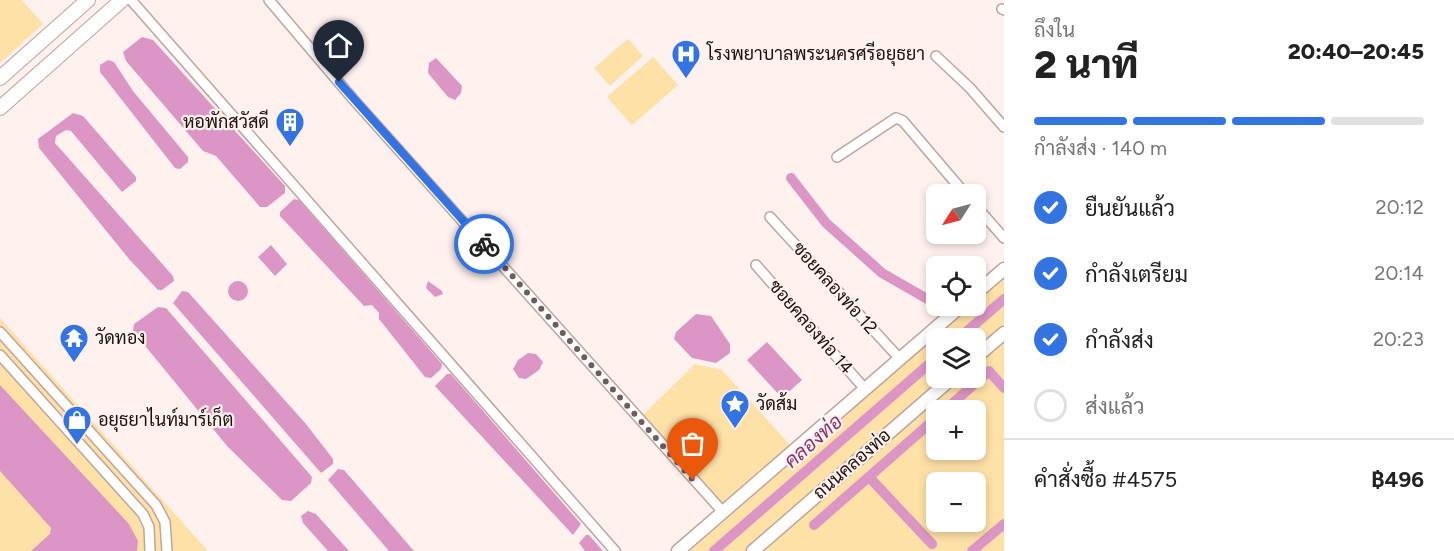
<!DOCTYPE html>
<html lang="th">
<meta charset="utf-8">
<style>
body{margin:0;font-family:Figtree,Sarabun,sans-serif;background:#f6f6f6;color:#222;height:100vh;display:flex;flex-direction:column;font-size:22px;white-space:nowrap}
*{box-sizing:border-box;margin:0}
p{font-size:20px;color:#767676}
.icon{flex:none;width:33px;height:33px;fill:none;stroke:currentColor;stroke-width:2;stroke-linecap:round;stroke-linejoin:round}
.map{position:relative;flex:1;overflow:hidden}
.details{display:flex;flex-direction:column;background:#fff;width:450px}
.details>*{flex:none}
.needle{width:39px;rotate:234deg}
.tools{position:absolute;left:926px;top:184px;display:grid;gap:12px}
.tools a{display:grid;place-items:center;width:60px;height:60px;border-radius:9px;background:#fff;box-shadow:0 3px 9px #0003;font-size:30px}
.pin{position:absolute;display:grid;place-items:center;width:51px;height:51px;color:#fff;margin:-62px -26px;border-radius:50% 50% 50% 0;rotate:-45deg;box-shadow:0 0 6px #0007}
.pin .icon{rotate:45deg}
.courier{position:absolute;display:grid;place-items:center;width:60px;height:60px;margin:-30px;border:4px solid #3474e2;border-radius:50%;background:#fff;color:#222;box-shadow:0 2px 8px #0007}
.headline em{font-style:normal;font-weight:800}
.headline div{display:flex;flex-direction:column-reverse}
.headline{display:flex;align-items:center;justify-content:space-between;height:102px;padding:0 30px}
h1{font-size:39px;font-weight:800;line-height:45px}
.bar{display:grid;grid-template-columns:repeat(4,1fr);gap:9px 6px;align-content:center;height:72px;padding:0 30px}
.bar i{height:8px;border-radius:4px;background:#e0e0e0}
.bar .on{background:#3474e2}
.bar p{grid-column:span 4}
.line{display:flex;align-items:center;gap:15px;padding:0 30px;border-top:2px solid #e0e0e0}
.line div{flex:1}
ol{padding:0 30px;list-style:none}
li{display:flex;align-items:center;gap:18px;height:66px}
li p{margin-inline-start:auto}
li .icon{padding:6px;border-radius:50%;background:#3474e2;color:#fff;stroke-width:4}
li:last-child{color:#767676}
li i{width:33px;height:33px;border:3px solid #e0e0e0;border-radius:50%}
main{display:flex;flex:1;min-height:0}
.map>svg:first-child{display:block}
.green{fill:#fee1a6;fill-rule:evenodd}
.water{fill:#dc96c5}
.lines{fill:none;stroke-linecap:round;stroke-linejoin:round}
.canal{stroke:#dc96c5;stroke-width:10}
.street-casing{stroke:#c1a39d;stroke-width:12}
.secondary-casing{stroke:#c1a39d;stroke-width:15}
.primary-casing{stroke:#c1a39d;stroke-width:16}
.street{stroke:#fff;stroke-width:9}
.secondary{stroke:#fff;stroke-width:12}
.primary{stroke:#fff;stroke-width:14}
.done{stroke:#6b5f5d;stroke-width:6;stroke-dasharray:0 10.8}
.route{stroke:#3474e2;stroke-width:8}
.labels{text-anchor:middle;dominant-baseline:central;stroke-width:4.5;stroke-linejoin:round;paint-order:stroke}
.poi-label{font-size:18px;fill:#1c110f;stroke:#fef1ee;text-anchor:start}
.street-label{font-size:18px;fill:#1c110f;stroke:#fef1ee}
.water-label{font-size:20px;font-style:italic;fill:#85336f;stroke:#fef1ee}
</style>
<main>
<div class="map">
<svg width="1004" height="551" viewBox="0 0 1004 551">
<rect width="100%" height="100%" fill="#fef1ee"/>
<!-- green -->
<g class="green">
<polygon points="0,0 22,0 43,24 0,63"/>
<polygon points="628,39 643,56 610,86 594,68"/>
<polygon points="653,57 678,85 632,125 607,97"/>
<path d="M 1004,277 L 1004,551 L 690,551 L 971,306 L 975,306 L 975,302 ZM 936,339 L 975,339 L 975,378 L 936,378 ZM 936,411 L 975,411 L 975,450 L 936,450 ZM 936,483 L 975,483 L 975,522 L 936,522 Z"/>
<polygon points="0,318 208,551 0,551"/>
<polygon points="695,364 722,370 790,445 722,504 643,415"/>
</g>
<!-- water -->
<g class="water">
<polygon points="142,37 153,40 285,186 285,193 267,207 260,207 216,156 203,151 126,61 123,52"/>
<polygon points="436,58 462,86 461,93 455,100 448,97 428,73 429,63"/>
<polygon points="108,60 114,62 133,91 188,157 188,162 180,169 175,168 100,72 100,65"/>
<polygon points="73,113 83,116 136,177 136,181 122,192 71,131 66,130 56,136 55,143 173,276 174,281 162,290 158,290 129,259 39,148 38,139"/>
<polygon points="294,199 299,200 442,364 441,369 431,378 425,377 379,319 379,313 372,305 364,306 280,216 280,212"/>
<polygon points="271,245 287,264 275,276 258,257"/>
<polygon points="428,281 442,291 443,294 435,297 426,288"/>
<circle cx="238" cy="291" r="10"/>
<polygon points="182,291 188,292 306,424 333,459 333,464 321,473 173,303"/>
<polygon points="158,307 166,308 312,477 311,483 291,501 282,500 227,446 133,331 134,324"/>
<polygon points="696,314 711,316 730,344 730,353 716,363 692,358 674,339 676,332"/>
<polygon points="767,342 802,380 782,398 747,360"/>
<polygon points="528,353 536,354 543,362 539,370 526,379 519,378 513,369 518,360"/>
<polygon points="447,374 451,374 581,524 573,535 435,386"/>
<polygon points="0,385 129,524 138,541 137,551 31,551 50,534 51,528 0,471"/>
<polygon points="338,469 344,470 414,551 389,551 328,480"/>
<polygon points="308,511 316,514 349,551 328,551 303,523 301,516"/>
<polygon points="586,535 589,535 603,551 585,551 579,543"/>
</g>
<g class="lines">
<!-- canal -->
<g class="canal">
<polyline points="791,178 826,223 882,273 936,304"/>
<polyline points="958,339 1004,299"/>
<polyline points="944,411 989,371 1004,388"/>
<polyline points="869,477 932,544"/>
<polyline points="814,525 936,418"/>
<polyline points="714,551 936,358"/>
<polyline points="972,551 1004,524"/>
</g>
<!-- street casing -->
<g class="street-casing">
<g id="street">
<polyline points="131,0 615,551"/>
<polyline points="269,0 353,99 723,512"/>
<polyline points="1002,9 1004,10"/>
<polyline points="936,56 970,88 1004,127"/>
<polyline points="837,157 896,118 903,121 966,195"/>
<polyline points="975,205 1004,238"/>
<polyline points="770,217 900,359"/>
<polyline points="756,265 865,389"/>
<polyline points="0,332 156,505 165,522 167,551"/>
<polyline points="0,355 143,514 149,527 150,551"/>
</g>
</g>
<!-- secondary casing -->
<g class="secondary-casing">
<g id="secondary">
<polyline points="975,294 1004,269"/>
<polyline points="975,358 1004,333"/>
<polyline points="678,551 961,306"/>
<polyline points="753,551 952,378"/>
</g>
</g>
<!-- primary casing -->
<g class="primary-casing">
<g id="primary">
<polyline points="0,78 88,0"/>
<polyline points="0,108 122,0"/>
</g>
</g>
<!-- street -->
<use href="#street" class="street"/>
<!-- secondary -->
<use href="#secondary" class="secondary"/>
<!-- primary -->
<use href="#primary" class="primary"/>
</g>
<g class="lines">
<!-- done -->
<polyline class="done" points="484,244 693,480"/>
<!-- route -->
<polyline class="route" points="339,82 484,244"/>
</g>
<!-- icons -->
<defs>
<g id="hospital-pin" transform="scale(1.5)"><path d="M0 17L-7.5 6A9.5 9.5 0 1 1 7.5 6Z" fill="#3474e2" stroke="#fef1ee"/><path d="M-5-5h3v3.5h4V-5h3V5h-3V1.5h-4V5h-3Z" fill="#fff"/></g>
<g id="building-pin" transform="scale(1.5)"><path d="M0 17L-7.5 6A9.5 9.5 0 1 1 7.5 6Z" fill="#3474e2" stroke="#fef1ee"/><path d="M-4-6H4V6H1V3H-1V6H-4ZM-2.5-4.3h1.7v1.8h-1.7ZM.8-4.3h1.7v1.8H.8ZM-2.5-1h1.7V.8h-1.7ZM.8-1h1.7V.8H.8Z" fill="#fff"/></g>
<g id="temple-pin" transform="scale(1.5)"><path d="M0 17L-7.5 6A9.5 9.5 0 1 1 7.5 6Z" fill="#3474e2" stroke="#fef1ee"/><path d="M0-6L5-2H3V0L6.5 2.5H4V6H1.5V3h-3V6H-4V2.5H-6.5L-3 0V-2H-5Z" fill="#fff"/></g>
<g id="sight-pin" transform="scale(1.5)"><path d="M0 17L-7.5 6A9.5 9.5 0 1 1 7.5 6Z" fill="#3474e2" stroke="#fef1ee"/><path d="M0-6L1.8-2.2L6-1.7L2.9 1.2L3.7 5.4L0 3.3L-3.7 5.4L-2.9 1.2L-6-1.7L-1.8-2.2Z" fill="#fff"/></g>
<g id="shop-pin" transform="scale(1.5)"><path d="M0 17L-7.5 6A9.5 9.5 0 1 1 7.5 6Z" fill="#3474e2" stroke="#fef1ee"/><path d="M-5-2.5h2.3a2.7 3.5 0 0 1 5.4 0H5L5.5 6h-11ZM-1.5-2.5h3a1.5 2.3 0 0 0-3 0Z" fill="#fff"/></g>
</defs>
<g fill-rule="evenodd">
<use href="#hospital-pin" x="686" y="54"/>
<use href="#building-pin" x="290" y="122"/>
<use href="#temple-pin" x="74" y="338"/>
<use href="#sight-pin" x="735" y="404"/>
<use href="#shop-pin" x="77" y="420"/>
</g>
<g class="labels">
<!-- poi labels -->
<g class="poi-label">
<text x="707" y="54">โรงพยาบาลพระนครศรีอยุธยา</text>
<text x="269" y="122" text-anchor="end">หอพักสวัสดี</text>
<text x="95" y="338">วัดทอง</text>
<text x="756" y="404">วัดส้ม</text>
<text x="98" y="420">อยุธยาไนท์มาร์เก็ต</text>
</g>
<!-- street labels -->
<g class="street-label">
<text transform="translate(835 288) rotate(48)">ซอยคลองท่อ 12</text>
<text transform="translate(811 327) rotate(49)">ซอยคลองท่อ 14</text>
<text transform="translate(852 464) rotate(-41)">ถนนคลองท่อ</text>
</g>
<!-- water labels -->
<g class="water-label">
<text transform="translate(813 441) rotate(-41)">คลองท่อ</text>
</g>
</g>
</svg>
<div class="tools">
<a><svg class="needle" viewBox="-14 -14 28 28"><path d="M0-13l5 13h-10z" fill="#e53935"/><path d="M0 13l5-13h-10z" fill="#767676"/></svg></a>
<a><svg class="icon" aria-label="locate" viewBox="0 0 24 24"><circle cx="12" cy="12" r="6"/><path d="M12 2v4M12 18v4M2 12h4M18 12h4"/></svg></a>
<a><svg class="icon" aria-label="layers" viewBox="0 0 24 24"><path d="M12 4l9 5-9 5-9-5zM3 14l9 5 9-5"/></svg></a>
<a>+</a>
<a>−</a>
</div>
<div class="pin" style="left:693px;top:480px;background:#ea580c"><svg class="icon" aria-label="bag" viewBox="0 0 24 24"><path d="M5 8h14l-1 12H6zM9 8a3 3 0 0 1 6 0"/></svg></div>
<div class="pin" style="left:339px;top:82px;background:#1f2937"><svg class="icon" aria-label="home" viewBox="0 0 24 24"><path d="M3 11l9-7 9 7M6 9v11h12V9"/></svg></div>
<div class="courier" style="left:484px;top:244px"><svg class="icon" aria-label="bike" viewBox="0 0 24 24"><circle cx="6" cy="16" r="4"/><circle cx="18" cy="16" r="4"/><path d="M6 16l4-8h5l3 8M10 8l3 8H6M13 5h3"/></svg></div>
</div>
<section class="details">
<div class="headline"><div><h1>2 นาที</h1><p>ถึงใน</p></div><em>20:40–20:45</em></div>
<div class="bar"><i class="on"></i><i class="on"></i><i class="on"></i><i></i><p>กำลังส่ง · 140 m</p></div>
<ol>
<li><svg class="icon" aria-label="check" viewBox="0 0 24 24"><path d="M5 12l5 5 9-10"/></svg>ยืนยันแล้ว<p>20:12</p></li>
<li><svg class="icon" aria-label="check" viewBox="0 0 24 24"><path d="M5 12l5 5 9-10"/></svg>กำลังเตรียม<p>20:14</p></li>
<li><svg class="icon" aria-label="check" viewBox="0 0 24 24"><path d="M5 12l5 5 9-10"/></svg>กำลังส่ง<p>20:23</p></li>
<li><i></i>ส่งแล้ว</li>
</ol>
<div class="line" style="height:78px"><div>คำสั่งซื้อ #4575</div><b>฿496</b></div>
</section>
</main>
